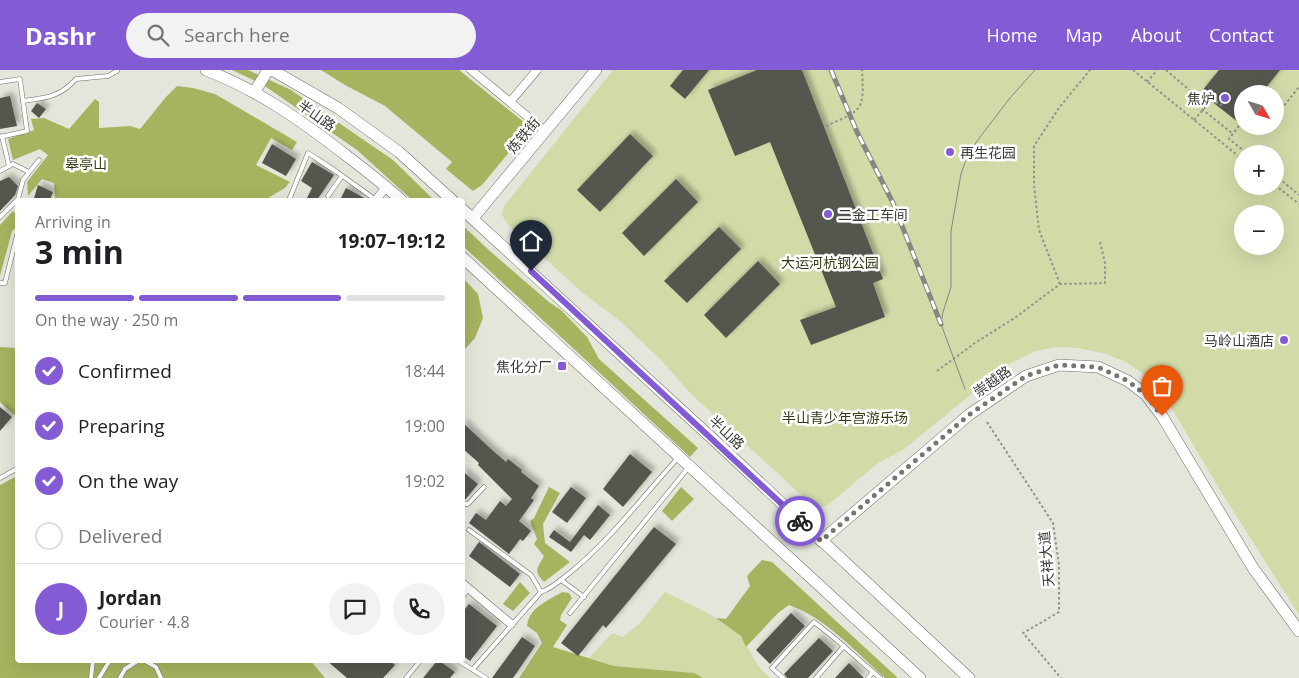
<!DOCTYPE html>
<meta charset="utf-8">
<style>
body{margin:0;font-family:"Open Sans","Noto Sans SC",sans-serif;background:#f2f2f2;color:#202124;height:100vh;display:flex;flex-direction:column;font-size:19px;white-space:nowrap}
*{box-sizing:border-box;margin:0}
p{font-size:16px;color:#757577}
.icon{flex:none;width:28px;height:28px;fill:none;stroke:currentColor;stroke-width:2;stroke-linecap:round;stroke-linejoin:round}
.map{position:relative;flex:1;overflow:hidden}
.panel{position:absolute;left:15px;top:128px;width:450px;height:465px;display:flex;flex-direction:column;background:#fff;border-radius:5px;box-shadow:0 5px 20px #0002}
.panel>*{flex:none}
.needle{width:32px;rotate:129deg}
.tools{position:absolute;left:1234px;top:15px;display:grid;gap:10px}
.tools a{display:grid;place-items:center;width:50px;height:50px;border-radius:50%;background:#fff;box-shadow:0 5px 20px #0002;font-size:25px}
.pin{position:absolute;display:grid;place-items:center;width:42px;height:42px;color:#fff;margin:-51px -21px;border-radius:50% 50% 50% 0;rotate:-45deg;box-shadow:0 0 5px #0007}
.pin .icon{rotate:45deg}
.courier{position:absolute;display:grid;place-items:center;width:50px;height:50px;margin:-25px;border:4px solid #835bd5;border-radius:50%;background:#fff;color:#222;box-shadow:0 1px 6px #0007}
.summary em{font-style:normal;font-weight:700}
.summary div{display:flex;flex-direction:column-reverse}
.summary{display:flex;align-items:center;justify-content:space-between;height:85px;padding:0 20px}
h1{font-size:32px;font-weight:700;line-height:38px}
.bar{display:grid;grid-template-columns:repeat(4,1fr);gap:8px 5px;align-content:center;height:60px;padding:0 20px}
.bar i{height:6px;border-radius:4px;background:#e0e0e0}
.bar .selected{background:#835bd5}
.bar p{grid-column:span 4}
.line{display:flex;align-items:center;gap:12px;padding:0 20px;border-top:1px solid #e0e0e0}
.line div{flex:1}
.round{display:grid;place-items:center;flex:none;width:52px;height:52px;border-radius:26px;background:#f2f2f2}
ol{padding:0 20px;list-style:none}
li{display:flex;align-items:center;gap:15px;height:55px}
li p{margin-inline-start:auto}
li .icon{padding:5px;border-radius:50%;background:#835bd5;color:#fff;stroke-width:4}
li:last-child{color:#757577}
li i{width:28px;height:28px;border:2px solid #e0e0e0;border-radius:50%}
header{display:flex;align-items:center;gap:30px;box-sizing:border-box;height:70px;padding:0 25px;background:#835bd5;color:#fff}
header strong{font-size:24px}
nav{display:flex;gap:28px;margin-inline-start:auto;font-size:18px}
.search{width:350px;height:45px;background:#f2f2f2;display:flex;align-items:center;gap:12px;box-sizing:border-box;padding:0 18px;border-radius:28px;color:#757577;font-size:19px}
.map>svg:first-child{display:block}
.green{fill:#d2dba8;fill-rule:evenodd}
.forest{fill:#a8b35f}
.building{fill:#55574e;filter:url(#shadow)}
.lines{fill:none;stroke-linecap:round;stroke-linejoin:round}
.lane-casing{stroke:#6d6e66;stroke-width:5}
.street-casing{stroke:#6d6e66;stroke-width:9}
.secondary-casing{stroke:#6d6e66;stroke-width:12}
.path{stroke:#91928b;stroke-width:2;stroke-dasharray:2.5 2.5;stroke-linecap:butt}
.lane{stroke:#fff;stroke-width:4}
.street{stroke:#fff;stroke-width:8}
.secondary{stroke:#fff;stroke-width:11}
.tram{stroke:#868780;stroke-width:1}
.rail-casing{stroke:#868780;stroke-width:5}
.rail{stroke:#fff;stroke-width:3;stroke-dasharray:9;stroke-linecap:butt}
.path-bridge{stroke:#91928b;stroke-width:2;stroke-dasharray:2.5 2.5;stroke-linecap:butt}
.done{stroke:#767670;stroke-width:5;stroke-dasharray:0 9}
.route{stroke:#835bd5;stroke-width:6}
.poi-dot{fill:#835bd5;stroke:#fff;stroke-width:2}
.labels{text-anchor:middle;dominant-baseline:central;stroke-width:5;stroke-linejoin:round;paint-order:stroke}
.poi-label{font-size:14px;fill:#3a3a36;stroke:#fff;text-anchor:end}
.street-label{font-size:14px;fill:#3a3a36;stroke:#fff}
.park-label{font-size:14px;fill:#363b16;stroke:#fff}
</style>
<header>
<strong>Dashr</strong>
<div class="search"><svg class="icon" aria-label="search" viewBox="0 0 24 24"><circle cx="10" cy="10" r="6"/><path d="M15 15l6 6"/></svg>Search here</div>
<nav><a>Home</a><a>Map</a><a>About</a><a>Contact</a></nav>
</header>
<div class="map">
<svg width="1299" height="608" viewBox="0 0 1299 608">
<defs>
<filter id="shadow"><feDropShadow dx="4" dy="-4" stdDeviation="2.5" flood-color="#0004"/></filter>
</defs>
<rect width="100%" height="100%" fill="#e4e6db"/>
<!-- green -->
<g class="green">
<path d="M 613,0 L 1299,0 L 1299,545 L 1220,420 L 1169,334 L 1142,303 L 1126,292 L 1106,284 L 1078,278 L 1057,277 L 1036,281 L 1007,295 L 903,380 L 878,393 L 828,435 L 821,437 L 812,435 L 689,322 L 662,291 L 620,251 L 583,223 L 508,155 L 502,145 L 504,136 ZM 1242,24 L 1275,24 L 1275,56 L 1242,56 ZM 1242,84 L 1275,84 L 1275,116 L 1242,116 ZM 1242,144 L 1275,144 L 1275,176 L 1242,176 Z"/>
<path d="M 665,522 C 683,531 730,552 741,567 C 751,580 756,599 771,608 L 703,608 L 693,603 L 614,596 L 589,588 L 612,563 L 623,567 L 639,554 Z"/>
</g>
<!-- forest -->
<g class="forest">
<polygon points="232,0 248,0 291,20 393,90 434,130 412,130 357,80 262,14"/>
<polygon points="321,0 459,0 530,57 482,115 473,121 446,99 452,92 385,36 345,15"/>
<polygon points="177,16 193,18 215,24 297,72 292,80 271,68 256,95 290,112 285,118 268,128 268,130 55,130 54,113 42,109 28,126 27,112 48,85 40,79 13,90 8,69 34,60 31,49 44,48 69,59 95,29 99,32 99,58 130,56 140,59 166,27"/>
<polygon points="13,141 17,145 17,157 12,161 0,206 0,155"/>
<polygon points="462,155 491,182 549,232 561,240 587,267 599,289 698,378 690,387 463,176"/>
<polygon points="463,208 478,224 483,248 475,268 465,279 462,277"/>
<polygon points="0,277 17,278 17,347 0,332"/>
<polygon points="17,406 18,590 310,590 325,608 0,608 0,415"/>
<path d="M 549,417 L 560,423 L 543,454 L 545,473 L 570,492 L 544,512 C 533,501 537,499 544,486 L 534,474 L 537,469 L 530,451 L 534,448 Z"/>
<polygon points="681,417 694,429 672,451 662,441"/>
<path d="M 762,490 L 772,492 L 898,608 L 885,608 C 856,582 826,548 789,535 L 778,543 L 746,577 L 741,566 L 716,548 L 726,549 L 750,516 L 747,506 Z"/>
<polygon points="520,512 530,523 513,541 503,534"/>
<path d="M 562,522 L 569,523 L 572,528 L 561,545 L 560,550 L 567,555 L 553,577 L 614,596 L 694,603 L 703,608 L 519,608 L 542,573 L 537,563 L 527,556 C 529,537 548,531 562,522 Z"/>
</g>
<!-- building -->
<g class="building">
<polygon points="683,0 709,0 685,29 670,16"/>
<polygon points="757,0 802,0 883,209 873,213 885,247 811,275 800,250 836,237 770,72 735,86 708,20"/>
<polygon points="1219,0 1280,0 1261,24 1242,24 1242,46 1238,52 1211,31 1202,21"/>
<polygon points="10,26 17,56 0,59 0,28"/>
<polygon points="37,33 46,39 39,48 31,41"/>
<polygon points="630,64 653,86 600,142 577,120"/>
<polygon points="272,74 296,89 286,106 262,93"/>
<polygon points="312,92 334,105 317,130 306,130 312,118 301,111"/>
<polygon points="9,107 18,116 15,125 0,141 0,111"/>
<polygon points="676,109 698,132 644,186 622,163"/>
<polygon points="38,115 53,122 50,130 38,130 34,128"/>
<polygon points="346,118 368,130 340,130"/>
<polygon points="719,157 741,179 687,233 664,211"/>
<polygon points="758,191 780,214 726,268 704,245"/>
<polygon points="0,337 12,347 0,361"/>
<polygon points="462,352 491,379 506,392 508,389 522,400 521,402 539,416 531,428 534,430 519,451 531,461 523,471 520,469 509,484 469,453 476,443 486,450 500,431 506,436 512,429 478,395 479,393 462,378"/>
<polygon points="630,384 652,402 623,437 603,419"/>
<polygon points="462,401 478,414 465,430 462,430"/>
<polygon points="571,417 586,428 567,453 552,442"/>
<polygon points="598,435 610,445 590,470 584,465 571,482 549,467 554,460 570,472"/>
<polygon points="654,457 676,474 606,558 603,555 578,586 561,573"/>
<polygon points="479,472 520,504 510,517 469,486"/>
<polygon points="469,534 497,556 470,591 462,585 462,543"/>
<polygon points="791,543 805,556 770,594 756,580"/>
<polygon points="522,567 535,576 513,608 492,608"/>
<polygon points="819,568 833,581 808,608 787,608 784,604"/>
<polygon points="326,590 389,590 395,595 383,608 347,608"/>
<polygon points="438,590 455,602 450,608 423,608"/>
<polygon points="849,593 864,608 835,608"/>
</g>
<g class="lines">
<!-- lane casing -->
<g class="lane-casing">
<g id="lane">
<polyline points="0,12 20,9 27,61 0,67"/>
<path d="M 23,31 C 46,28 60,27 76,9 L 108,6 L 117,1"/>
<polyline points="2,66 9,96"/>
<polyline points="0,101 13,94 29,102"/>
<polyline points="328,126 342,106"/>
<polyline points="289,130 308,83 337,102 376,130"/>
<polyline points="0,147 18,129 23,110 39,90"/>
<polyline points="0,213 5,213 18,161"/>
<polyline points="0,408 18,398"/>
<polyline points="462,434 468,434 484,417"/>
<polyline points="469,460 531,505 541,522"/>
<polyline points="561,510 584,527"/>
<polyline points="462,527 469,518"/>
<polyline points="570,543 688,398"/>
<polyline points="143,590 156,597 161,608"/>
<polyline points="457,590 486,608"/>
<path d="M 473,599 L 541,522 C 553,518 562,509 572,501 C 612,468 643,426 677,389"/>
<polyline points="91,608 93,590"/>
<polyline points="99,608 110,590"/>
<polyline points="120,608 125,599 139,590"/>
<polyline points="406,608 421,590"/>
<polyline points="783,608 772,598 814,552 832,566 880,608"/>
<polyline points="816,608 844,576"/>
<polyline points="868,608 873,602"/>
</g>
</g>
<!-- street casing -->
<g class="street-casing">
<g id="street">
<polyline points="471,0 545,61"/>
<polyline points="510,32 537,0"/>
<polyline points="376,130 386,117"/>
<polyline points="462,513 511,554"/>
</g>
</g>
<!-- secondary casing -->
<g class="secondary-casing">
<g id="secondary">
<path d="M 206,0 C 260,21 302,51 347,86 C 365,100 384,114 401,130"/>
<polyline points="272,0 338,38 399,82 452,130"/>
<polyline points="255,21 268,0"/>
<polyline points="462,139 715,371 969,608"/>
<polyline points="473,148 596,0"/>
<polyline points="462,187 920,608"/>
<polyline points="821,471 970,344 1026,306 1059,295 1098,297 1128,311 1146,325 1162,346 1253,498 1299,561"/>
</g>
</g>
<!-- path -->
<g class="path">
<polyline points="1133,0 1242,89"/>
<polyline points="1166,0 1201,30"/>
<polyline points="1147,12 1157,0"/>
<polyline points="1275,47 1299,17"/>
<polyline points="1194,50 1211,31 1221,35 1207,24"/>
<polyline points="1242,52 1229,69 1248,84"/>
<path d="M 826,56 C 864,39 864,41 862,0"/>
<polyline points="1275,105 1299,125"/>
<polyline points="1275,115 1299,134"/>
<polyline points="1060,214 1039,160 1034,116 1034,76 1059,38 1090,0"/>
<polyline points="937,301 975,273 1016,247 1060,214 1105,213 1105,193 1100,172"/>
<polyline points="987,352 1053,453 1059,495 1059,542 1023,563 1061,608"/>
</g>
<!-- lane -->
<use href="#lane" class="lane"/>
<!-- street -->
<use href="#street" class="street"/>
<!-- secondary -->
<use href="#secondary" class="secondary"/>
<!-- tram -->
<polyline class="tram" points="965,319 941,254 943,242 951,217 951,161 961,104 968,84 980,67 1010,28 1035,0"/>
<!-- rail casing -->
<g class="rail-casing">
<polyline id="rail" points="831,0 857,62 893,133 941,254"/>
</g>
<!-- rail -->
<use href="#rail" class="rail"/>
<!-- path-bridge -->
<polyline class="path-bridge" points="1207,24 1198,36 1233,64"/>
</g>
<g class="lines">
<!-- done -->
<polyline class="done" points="800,451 821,471 970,344 1026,306 1059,295 1098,297 1128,311 1146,325 1162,346"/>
<!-- route -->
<polyline class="route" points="531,201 800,451"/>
</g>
<!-- markers -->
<g class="poi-dot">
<circle cx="1225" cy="28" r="5"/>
<circle cx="950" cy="82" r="5"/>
<circle cx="828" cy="144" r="5"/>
<circle cx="1284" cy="270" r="5"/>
<rect x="557" y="291" width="10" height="10" rx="2.5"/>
</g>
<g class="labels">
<!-- poi labels -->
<g class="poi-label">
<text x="1215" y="28">焦炉</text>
<text x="960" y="82" text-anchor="start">再生花园</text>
<text x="838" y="144" text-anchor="start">二金工车间</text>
<text x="1274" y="270">马岭山酒店</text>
<text x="552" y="296">焦化分厂</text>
</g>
<!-- street labels -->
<g class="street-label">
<text transform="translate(317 45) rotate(35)">半山路</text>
<text transform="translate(523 65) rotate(-50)">炼铁街</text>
<text transform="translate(992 311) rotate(-35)">崇越路</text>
<text transform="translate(727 362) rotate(43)">半山路</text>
<text transform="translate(1046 489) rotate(-95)">天祥大道</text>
</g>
<!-- park labels -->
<g class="park-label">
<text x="86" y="93">皋亭山</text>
<text x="830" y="192">大运河杭钢公园</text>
<text x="845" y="347">半山青少年宫游乐场</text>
</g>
</g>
</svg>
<div class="tools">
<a><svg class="needle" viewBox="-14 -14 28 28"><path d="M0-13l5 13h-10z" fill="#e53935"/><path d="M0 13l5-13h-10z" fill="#757577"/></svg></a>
<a>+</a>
<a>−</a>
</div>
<div class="pin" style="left:1162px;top:346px;background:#ea580c"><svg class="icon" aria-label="bag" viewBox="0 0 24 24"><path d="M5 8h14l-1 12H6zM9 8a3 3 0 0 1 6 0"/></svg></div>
<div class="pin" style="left:531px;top:201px;background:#1f2937"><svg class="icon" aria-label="home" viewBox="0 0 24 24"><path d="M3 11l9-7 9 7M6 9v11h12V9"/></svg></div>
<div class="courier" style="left:800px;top:451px"><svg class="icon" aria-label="bike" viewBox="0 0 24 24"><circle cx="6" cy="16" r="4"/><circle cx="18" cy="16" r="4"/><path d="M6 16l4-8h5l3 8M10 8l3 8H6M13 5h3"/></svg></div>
<section class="panel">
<div class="summary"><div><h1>3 min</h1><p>Arriving in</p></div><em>19:07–19:12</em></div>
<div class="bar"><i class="selected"></i><i class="selected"></i><i class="selected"></i><i></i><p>On the way · 250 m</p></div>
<ol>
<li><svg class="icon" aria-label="check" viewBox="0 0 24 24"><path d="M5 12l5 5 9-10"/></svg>Confirmed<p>18:44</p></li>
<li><svg class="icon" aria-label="check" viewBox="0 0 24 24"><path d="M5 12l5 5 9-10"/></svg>Preparing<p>19:00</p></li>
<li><svg class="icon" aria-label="check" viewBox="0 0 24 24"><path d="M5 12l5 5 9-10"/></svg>On the way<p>19:02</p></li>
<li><i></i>Delivered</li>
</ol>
<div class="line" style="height:90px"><b class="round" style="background:#835bd5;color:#fff">J</b><div><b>Jordan</b><p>Courier · 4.8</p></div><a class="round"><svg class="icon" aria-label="chat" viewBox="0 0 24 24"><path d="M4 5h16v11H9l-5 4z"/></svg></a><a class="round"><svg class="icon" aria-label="phone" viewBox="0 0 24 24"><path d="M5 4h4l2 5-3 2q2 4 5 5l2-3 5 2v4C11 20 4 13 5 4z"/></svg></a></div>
</section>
</div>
